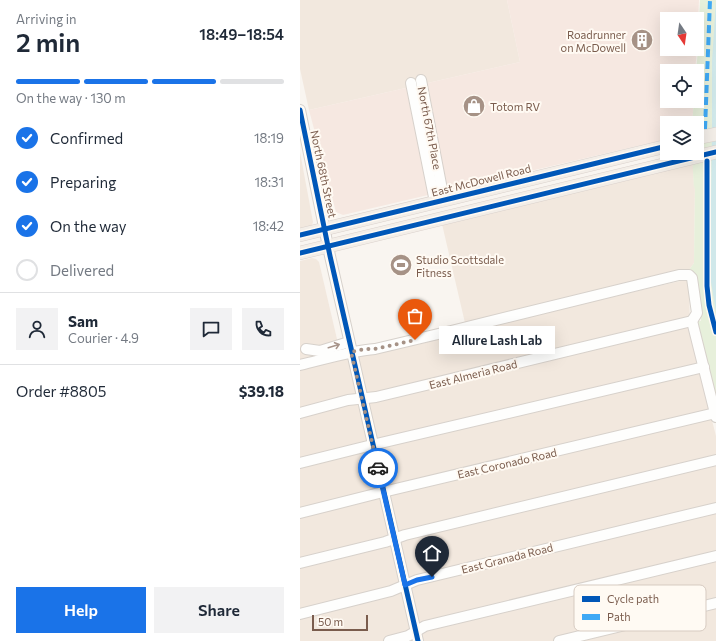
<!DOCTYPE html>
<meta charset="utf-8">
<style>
body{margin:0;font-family:Commissioner,sans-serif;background:#f2f2f3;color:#1f2937;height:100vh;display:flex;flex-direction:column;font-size:15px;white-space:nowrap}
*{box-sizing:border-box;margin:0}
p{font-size:13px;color:#747a83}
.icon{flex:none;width:22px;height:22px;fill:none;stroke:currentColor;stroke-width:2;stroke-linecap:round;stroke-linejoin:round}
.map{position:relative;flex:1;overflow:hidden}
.drawer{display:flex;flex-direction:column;background:#fff;width:300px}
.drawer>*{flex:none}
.needle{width:26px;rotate:167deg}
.controls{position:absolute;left:360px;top:12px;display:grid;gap:8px}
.controls a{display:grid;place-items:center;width:44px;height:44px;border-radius:0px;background:#fff;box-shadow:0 4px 16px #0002;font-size:20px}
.scale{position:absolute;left:12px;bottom:10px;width:56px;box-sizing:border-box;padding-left:4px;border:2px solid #7a5c4d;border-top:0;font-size:11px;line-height:14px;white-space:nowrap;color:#7a5c4d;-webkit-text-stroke:3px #fffaf3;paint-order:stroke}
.pin{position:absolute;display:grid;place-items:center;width:34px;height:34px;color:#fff;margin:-41px -17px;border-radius:50% 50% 50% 0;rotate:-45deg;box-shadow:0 0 4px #0007}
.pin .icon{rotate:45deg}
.courier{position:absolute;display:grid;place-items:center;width:40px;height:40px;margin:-20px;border:3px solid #1a73e8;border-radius:50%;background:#fff;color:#222;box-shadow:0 1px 5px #0007}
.bubble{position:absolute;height:28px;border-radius:0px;background:#fff;box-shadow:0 4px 16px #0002;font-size:13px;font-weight:600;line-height:28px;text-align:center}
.headline em{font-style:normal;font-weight:600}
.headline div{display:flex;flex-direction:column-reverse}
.headline{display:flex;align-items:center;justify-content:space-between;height:68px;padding:0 16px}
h1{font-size:26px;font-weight:600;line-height:30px}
.bar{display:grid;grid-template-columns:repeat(4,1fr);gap:6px 4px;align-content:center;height:48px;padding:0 16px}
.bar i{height:5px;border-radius:3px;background:#e0e1e3}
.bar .current{background:#1a73e8}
.bar p{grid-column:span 4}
.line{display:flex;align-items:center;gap:10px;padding:0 16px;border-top:1px solid #e0e1e3}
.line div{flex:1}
.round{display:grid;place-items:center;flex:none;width:42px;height:42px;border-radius:0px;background:#f2f2f3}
ol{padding:0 16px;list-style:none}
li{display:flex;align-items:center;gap:12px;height:44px}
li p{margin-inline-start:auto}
li .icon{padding:4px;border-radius:50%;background:#1a73e8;color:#fff;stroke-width:4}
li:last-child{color:#747a83}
li i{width:22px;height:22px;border:2px solid #e0e1e3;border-radius:50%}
.action{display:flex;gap:8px;margin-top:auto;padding:8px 16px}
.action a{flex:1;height:46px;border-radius:0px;background:#1a73e8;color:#fff;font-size:16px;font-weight:600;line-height:46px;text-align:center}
.action a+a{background:#f2f2f3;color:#1f2937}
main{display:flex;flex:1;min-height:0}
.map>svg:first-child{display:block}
.residential{fill:#f2e8de}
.commercial{fill:#f6e8e1}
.green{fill:#e7f0db}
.water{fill:#d0e8ea}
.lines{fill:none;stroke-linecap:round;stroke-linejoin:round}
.minor-casing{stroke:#d7d1cb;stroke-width:12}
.major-casing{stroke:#dad1cc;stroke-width:14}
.minor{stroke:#fefefd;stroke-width:10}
.major{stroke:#f3eee8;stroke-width:13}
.quiet{stroke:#3fa9f5;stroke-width:4;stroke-dasharray:8 4;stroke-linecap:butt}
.cycleway-casing{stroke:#fffaf3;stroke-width:8}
.cycleway{stroke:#0057b8;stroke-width:5}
.oneway{stroke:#a8958b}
.done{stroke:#a69286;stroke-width:4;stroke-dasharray:0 7.2}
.route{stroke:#1a73e8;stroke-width:5}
.labels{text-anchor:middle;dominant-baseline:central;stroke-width:4;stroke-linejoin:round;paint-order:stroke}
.poi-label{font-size:11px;fill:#7a5c4d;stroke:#fffaf3;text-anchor:start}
.street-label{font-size:11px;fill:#7a5c4d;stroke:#fffaf3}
.key{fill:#fffaf3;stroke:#d7cbc1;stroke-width:1}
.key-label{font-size:11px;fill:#7a5c4d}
</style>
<main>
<section class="drawer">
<div class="headline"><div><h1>2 min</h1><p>Arriving in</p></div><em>18:49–18:54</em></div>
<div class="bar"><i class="current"></i><i class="current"></i><i class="current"></i><i></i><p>On the way · 130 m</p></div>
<ol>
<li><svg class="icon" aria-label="check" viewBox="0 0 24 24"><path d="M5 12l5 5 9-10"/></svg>Confirmed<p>18:19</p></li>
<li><svg class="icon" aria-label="check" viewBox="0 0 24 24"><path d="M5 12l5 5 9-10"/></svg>Preparing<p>18:31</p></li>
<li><svg class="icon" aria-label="check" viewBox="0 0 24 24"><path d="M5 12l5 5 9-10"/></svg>On the way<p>18:42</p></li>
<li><i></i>Delivered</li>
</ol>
<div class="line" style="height:72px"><a class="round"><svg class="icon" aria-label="person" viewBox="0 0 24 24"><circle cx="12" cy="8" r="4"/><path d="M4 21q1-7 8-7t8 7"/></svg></a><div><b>Sam</b><p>Courier · 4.9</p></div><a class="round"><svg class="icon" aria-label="chat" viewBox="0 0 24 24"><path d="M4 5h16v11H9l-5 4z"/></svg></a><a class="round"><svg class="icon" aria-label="phone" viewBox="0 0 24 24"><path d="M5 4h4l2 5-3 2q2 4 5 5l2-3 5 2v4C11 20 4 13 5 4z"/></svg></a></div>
<div class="line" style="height:52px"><div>Order #8805</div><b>$39.18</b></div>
<div class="action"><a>Help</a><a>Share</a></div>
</section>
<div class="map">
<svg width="416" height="641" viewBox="0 0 416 641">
<rect width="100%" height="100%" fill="#f9f5f0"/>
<!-- residential -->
<g class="residential">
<polygon points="0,0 207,0 220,62 9,110 0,69"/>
<polygon points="0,152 13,222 12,225 9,227 0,230"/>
<polygon points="393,163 394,187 395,181 394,263 389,270 165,323 142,224"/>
<polygon points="12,258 16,259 19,262 40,352 0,361 0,261"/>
<polygon points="389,279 390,335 416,436 416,641 0,641 0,369"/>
</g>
<!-- commercial -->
<polygon class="commercial" points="207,0 399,0 397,40 397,19 367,19 367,49 397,49 395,71 367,71 367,101 394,101 392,123 367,123 367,139 43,215 36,212 9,110 220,62"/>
<!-- green -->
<polygon class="green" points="400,0 416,0 416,417 392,321 401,321 396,279 389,270 394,263 395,185 394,190 392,153 397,153 397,123 392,123 394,101 397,101 396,71 398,51"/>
<!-- water -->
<polygon class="water" points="416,0 416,312 410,276 412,126 412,61"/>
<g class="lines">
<!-- minor casing -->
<g class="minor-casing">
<g id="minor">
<polyline points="121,80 144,200"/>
<polyline points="111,83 135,202"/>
<polyline points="0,110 30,256 118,641"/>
<polyline points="392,321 416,417"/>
<polyline points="6,349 20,351 49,342"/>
<path d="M 0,365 C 25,359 50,351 75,349 L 155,330 L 379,275 L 389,275 L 392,278 L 397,313 L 392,321"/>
<polyline points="0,413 48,400 76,397 392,321"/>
<polyline points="0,463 72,445 404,367"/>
<polyline points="0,513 83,492 415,413"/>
<polyline points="0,563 85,542 105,535 416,460"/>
<polyline points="0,614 91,591 117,580 416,508"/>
<polyline points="89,641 108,636 125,626 416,556"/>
<polyline points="259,641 416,603"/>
</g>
</g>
<!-- major casing -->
<g class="major-casing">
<g id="major">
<polyline points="397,138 416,134"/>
<polyline points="0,235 367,146"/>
<polyline points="0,253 416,152"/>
</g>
</g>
<!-- minor -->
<use href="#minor" class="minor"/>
<!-- major -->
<use href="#major" class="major"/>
<!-- quiet -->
<polyline class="quiet" points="405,129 410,0"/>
<!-- cycleway casing -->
<g class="cycleway-casing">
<g id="cycleway">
<polyline points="0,110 30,256 118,641"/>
<polyline points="407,161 407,286 409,305 416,332"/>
<polyline points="0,235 367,146"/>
<polyline points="0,253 416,152"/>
</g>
</g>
<!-- cycleway -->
<use href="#cycleway" class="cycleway"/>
</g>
<!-- one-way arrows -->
<defs><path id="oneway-shaft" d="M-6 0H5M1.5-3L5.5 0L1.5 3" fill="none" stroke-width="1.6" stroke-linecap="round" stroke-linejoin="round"/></defs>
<use class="oneway" href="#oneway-shaft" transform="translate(34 346) rotate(-17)"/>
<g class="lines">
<!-- done -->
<polyline class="done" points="78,468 51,352 65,349 75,349 115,340"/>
<!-- route -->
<polyline class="route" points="78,468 105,585 117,580 132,577"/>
</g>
<!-- icons -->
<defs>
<g id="building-disc" transform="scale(1.15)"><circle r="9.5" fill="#a69286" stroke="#fffaf3"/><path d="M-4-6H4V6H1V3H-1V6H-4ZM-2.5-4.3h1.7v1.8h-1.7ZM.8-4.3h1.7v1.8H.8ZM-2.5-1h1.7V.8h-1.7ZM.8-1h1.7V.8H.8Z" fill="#fff"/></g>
<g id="shop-disc" transform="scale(1.15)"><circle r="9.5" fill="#a69286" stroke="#fffaf3"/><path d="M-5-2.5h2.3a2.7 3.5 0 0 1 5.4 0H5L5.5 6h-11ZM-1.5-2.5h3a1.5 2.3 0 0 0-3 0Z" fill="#fff"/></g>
<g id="stadium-disc" transform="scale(1.15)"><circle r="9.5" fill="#a69286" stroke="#fffaf3"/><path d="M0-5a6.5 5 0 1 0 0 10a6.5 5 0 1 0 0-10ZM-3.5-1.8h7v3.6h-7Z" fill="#fff"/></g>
</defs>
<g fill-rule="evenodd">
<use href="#building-disc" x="342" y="40"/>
<use href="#shop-disc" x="174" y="106"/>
<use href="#stadium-disc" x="101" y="265"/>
</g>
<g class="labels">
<!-- poi labels -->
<g class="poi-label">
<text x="326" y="34" text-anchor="end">Roadrunner<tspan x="326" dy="13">on McDowell</tspan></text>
<text x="190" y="106">Totom RV</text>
<text x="116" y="259">Studio Scottsdale<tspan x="116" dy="13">Fitness</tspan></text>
</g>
<!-- street labels -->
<g class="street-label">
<text transform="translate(130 128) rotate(79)">North 67th Place</text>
<text transform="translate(24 174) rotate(78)">North 68th Street</text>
<text transform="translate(181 180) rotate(-14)">East McDowell Road</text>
<text transform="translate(173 374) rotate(-14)">East Almeria Road</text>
<text transform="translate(207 463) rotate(-13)">East Coronado Road</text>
<text transform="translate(207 558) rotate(-14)">East Granada Road</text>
</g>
</g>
<!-- legend -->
<rect x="274" y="585" width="132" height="46" rx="6" class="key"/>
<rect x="282" y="596" width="18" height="6" fill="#0057b8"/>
<rect x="282" y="614" width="18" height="6" fill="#3fa9f5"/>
<g class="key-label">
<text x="307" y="603">Cycle path</text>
<text x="307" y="621">Path</text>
</g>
</svg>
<div class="controls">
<a><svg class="needle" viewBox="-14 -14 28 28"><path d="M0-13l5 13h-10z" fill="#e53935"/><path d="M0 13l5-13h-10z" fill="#747a83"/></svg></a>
<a><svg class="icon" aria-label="locate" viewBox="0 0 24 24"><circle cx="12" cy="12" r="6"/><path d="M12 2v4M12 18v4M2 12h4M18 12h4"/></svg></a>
<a><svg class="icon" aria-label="layers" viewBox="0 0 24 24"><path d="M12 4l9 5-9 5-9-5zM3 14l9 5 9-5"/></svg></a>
</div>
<div class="scale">50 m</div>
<div class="pin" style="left:115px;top:340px;background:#ea580c"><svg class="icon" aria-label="bag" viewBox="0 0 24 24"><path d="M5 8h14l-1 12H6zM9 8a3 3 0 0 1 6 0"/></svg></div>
<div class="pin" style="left:132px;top:577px;background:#1f2937"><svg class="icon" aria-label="home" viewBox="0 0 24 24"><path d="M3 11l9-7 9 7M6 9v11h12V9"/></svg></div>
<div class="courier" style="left:78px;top:468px"><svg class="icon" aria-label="car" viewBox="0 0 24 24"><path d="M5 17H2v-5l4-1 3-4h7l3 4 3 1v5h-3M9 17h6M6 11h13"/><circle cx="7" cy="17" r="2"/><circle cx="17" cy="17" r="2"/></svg></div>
<div class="bubble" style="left:139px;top:326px;width:116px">Allure Lash Lab</div>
</div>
</main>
